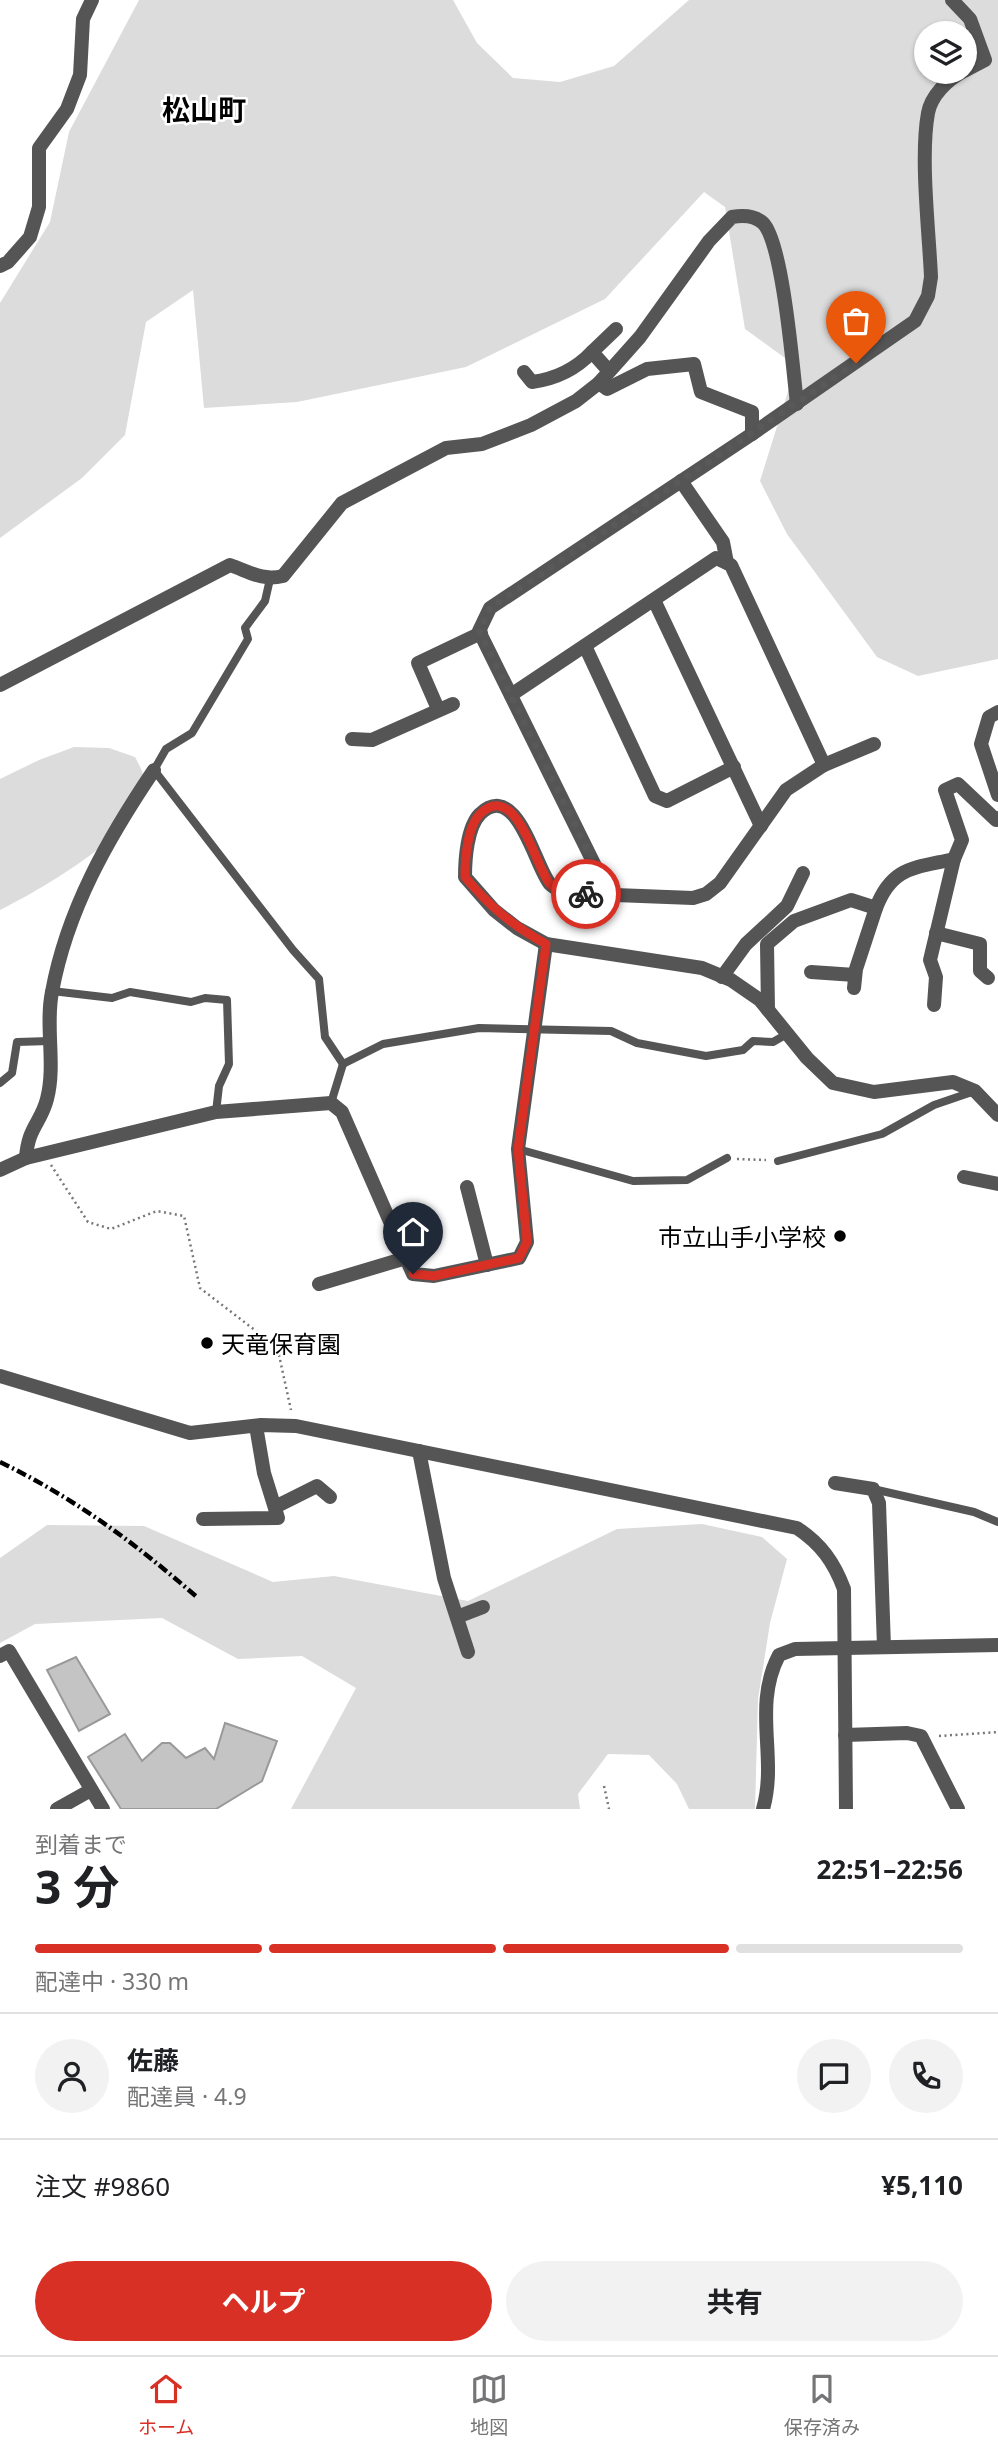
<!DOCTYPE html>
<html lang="ja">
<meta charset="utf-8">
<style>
body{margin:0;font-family:"Noto Sans","Noto Sans JP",sans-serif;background:#f2f2f2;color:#202124;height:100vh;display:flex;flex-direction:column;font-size:26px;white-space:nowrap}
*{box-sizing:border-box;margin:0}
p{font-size:23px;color:#757577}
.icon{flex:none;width:38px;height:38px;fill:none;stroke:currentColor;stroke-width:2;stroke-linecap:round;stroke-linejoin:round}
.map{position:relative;height:1809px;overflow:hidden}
.sheet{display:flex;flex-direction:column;background:#fff;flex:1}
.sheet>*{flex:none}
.fabs{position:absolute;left:914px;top:21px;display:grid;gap:14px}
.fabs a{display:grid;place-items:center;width:63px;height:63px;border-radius:50%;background:#fff;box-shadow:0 2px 5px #0004;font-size:35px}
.pin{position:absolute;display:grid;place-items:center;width:60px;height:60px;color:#fff;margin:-72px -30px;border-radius:50% 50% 50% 0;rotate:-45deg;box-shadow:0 0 7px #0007}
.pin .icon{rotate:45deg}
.courier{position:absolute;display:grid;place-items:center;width:70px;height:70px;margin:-35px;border:5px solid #d93025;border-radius:50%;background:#fff;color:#222;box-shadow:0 2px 9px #0007}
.summary em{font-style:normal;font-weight:700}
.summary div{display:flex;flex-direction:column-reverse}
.summary{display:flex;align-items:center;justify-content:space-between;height:119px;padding:0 35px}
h1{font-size:46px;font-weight:700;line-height:52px}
.bar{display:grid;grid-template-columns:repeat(4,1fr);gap:10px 7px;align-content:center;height:84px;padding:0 35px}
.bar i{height:9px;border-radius:5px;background:#e0e0e0}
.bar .on{background:#d93025}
.bar p{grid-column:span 4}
.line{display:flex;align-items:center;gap:18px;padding:0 35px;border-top:2px solid #e0e0e0}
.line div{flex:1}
.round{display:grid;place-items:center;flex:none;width:74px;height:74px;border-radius:37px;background:#f2f2f2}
.button{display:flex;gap:14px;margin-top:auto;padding:14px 35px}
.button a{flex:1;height:80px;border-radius:42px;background:#d93025;color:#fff;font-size:28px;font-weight:700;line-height:80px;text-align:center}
.button a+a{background:#f2f2f2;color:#202124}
.tabs{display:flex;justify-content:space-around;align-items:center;height:98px;border-top:2px solid #e0e0e0;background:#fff;font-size:19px;color:#757577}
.tabs a{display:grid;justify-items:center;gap:4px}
.tabs .on{color:#d93025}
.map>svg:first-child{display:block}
.green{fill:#dcdcdc;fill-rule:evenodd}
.building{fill:#c4c4c4;stroke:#999;stroke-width:2}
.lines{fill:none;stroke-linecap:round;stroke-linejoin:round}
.path{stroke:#777;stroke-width:2.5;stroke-dasharray:2 3.5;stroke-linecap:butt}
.service{stroke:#555;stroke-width:8}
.minor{stroke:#555;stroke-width:14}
.tertiary{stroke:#555;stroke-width:14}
.rail{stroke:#000;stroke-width:4.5;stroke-dasharray:10 3.5 2 3.5;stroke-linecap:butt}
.done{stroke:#595959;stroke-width:7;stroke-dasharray:0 12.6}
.route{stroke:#d93025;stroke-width:9}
.poi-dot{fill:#000;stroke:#fff;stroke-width:2.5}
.labels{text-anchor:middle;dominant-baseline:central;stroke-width:5;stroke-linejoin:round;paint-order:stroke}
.poi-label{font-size:24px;fill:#000;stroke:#fff;text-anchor:end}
.quarter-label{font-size:28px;font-weight:bold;fill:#000;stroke:#fff}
</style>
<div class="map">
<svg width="998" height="1809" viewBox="0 0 998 1809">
<rect width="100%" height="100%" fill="#fff"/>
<!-- green -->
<g class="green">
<path d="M 139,0 L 453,0 L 477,43 L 513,78 L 560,82 L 614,66 L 689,0 L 998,0 L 998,659 L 918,676 L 877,657 L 787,534 L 760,481 L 796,366 L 745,329 L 725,207 L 704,192 L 605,299 L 466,367 L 297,402 L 204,408 L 193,290 L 146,322 L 125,435 L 82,478 L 0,538 L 0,303 L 50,222 L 69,132 ZM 926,33 L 964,33 L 964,72 L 926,72 Z"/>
<path d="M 74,747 L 109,748 L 135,757 C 141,768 147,779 144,792 C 133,838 39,890 0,910 L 0,779 L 39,760 Z"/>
<polygon points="702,1524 762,1537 787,1559 770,1623 758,1699 755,1809 689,1809 677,1784 649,1755 608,1754 578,1794 580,1809 291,1809 356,1688 302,1656 238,1659 162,1618 35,1624 0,1643 0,1558 47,1525 144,1526 273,1582 334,1576 468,1601 617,1529"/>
</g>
<!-- building -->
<g class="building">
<polygon points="76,1657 110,1714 79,1731 47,1670"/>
<polygon points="225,1723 277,1741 262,1781 216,1809 121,1809 88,1757 125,1734 142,1761 162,1743 170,1743 186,1758 205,1748 214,1759"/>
</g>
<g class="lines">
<!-- path -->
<g class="path">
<polyline points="737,1159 766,1160"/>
<polyline points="51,1165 88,1222 111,1229 157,1211 184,1216 200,1288 269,1341 279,1355 291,1410"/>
<polyline points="939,1736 998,1732"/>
<polyline points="604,1786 609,1809"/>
</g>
<!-- service -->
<g class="service">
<polyline points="270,579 265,601 245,628 248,639 192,733 166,749 154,770 293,950 319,979 325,1037 343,1064"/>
<polyline points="52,991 112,998 130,992 191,1002 205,998 227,1000 229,1064 219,1086 216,1112"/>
<polyline points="0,1083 12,1073 17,1042 50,1041"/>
<polyline points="331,1103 343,1064 383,1044 479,1028 611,1031 637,1043 706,1056 743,1050 753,1041 773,1042 787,1034"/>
<polyline points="518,1149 633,1181 687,1180 727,1158"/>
<polyline points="778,1161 882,1134 934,1105 972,1092"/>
<polyline points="873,1489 974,1512 998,1522"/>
</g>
<!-- minor -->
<g class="minor">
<polyline points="952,0 970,19 985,60 964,71"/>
<polyline points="0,266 8,262 30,237 39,207 39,148 67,109 80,75 83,19 92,0"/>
<polyline points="609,371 592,352 616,329"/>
<path d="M 524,372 L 532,382 C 555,379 576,369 592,352"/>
<polyline points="599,383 607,389 647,369 694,364 701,392 752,412 752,434 490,608 479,631 609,894"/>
<path d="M 752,434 L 915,321 L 928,296 L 931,277 C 929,231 920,157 928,113 C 931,96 947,80 962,72"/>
<polyline points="681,481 723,542 727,563"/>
<polyline points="654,600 761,826"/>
<polyline points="585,646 655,796 667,801 734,767"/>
<path d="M 0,685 L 230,565 C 250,572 262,581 283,576 L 342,503 L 446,448 L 482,444 L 531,425 L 576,401 L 599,383 L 640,337 L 709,241 L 732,217 C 743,215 754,215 763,223 C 783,243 793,370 797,404"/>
<path d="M 511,695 L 716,558 L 731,565 L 824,765 L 786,790 L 720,883 L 706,894 L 693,898 L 563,893 C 559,890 553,887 550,884 C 535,867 517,779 480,814 C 467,827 465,860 465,877 L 494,910 L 517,928 L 546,944 L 702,968 L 731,980 L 760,1000 L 807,1058 L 833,1083 L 874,1092 L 953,1082 L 975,1091 L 998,1115"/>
<polyline points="438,709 418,663 481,633"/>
<polyline points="998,712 989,717 981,744 998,795"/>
<polyline points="352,739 372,740 453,704"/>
<polyline points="824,765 874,744"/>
<polyline points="954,859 962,840 945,790 958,784 996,820 998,818"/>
<path d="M 876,908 C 892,866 915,868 954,859 L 930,960 L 936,977 L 934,1005"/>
<polyline points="936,933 980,944 980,971 988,978"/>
<polyline points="811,972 855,975"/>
<polyline points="722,977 746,944 787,906 803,873"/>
<polyline points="768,1010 767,944 794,921 851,900 876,908 856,969 854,988"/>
<path d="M 26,1158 C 28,1127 41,1123 47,1099 C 56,1065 45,1026 52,992 C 67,910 108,838 154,770"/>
<polyline points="0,1170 26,1158 216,1112 331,1103 342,1112 413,1274 434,1276 519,1258 527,1242 518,1149 546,944"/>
<polyline points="964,1177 998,1184"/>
<polyline points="467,1187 487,1265"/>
<polyline points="319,1284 406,1258"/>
<polyline points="419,1451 444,1578 468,1652"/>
<polyline points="835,1483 873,1489 879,1503 884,1647"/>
<polyline points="275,1507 317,1486 330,1497"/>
<polyline points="203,1519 278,1518 264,1473 256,1426"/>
<polyline points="457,1617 483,1607"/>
<polyline points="0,1656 9,1651 103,1809"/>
<polyline points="57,1809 91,1790"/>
<path d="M 763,1809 C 778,1757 752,1707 779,1655 L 795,1649 L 998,1645"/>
</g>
<!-- tertiary -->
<g class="tertiary">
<path d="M 0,1376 L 190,1433 L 261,1425 L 296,1426 L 797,1528 C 821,1544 834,1562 844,1589 L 846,1809"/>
<polyline points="845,1735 907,1733 921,1736 958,1809"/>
</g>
<!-- rail -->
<path class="rail" d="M 0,1462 C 76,1499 135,1543 198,1598"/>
</g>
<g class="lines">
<!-- done -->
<polyline class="done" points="586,894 609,894 479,631 490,608 856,363"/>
<!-- route -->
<path class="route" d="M 413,1274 L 434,1276 L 519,1258 L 527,1242 L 518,1149 L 546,944 C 513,926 489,906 465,877 C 465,860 467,827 480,814 C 517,779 535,867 550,884 C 559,894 573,893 586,894"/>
</g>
<!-- markers -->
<g class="poi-dot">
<circle cx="840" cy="1236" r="7"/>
<circle cx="207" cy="1343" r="7"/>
</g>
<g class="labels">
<!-- poi labels -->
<g class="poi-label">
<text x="826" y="1236">市立山手小学校</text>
<text x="221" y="1343" text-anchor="start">天竜保育園</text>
</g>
<!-- quarter labels -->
<g class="quarter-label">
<text x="204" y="109">松山町</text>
</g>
</g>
</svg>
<div class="fabs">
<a><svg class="icon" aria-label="layers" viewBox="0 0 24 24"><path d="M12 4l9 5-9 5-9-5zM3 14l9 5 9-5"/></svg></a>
</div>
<div class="pin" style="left:856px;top:363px;background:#ea580c"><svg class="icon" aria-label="bag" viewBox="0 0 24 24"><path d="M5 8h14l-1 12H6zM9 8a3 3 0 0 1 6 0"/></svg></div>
<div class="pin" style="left:413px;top:1274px;background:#1f2937"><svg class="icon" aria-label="home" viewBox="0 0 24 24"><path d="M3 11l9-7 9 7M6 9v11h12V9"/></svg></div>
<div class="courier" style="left:586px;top:894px"><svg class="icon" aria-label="bike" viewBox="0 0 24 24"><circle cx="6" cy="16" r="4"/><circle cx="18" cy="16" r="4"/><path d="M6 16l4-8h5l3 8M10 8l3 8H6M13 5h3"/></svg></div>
</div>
<section class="sheet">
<div class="summary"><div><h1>3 分</h1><p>到着まで</p></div><em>22:51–22:56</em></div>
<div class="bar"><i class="on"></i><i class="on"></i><i class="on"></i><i></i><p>配達中 · 330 m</p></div>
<div class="line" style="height:126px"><a class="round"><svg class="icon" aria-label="person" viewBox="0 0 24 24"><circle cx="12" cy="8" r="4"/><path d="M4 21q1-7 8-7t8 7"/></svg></a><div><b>佐藤</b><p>配達員 · 4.9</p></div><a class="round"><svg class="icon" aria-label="chat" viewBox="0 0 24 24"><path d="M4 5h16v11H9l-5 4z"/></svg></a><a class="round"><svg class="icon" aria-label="phone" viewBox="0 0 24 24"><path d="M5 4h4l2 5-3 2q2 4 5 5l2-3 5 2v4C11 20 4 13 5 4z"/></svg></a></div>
<div class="line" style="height:91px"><div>注文 #9860</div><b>¥5,110</b></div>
<div class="button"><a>ヘルプ</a><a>共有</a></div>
</section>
<nav class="tabs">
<a class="on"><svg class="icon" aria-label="home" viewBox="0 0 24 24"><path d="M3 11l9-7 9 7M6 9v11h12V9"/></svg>ホーム</a>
<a><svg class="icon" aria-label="map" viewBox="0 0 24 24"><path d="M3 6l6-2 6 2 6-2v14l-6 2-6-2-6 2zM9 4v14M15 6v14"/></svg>地図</a>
<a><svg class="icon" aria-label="saved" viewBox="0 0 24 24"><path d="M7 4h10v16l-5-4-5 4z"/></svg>保存済み</a>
</nav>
